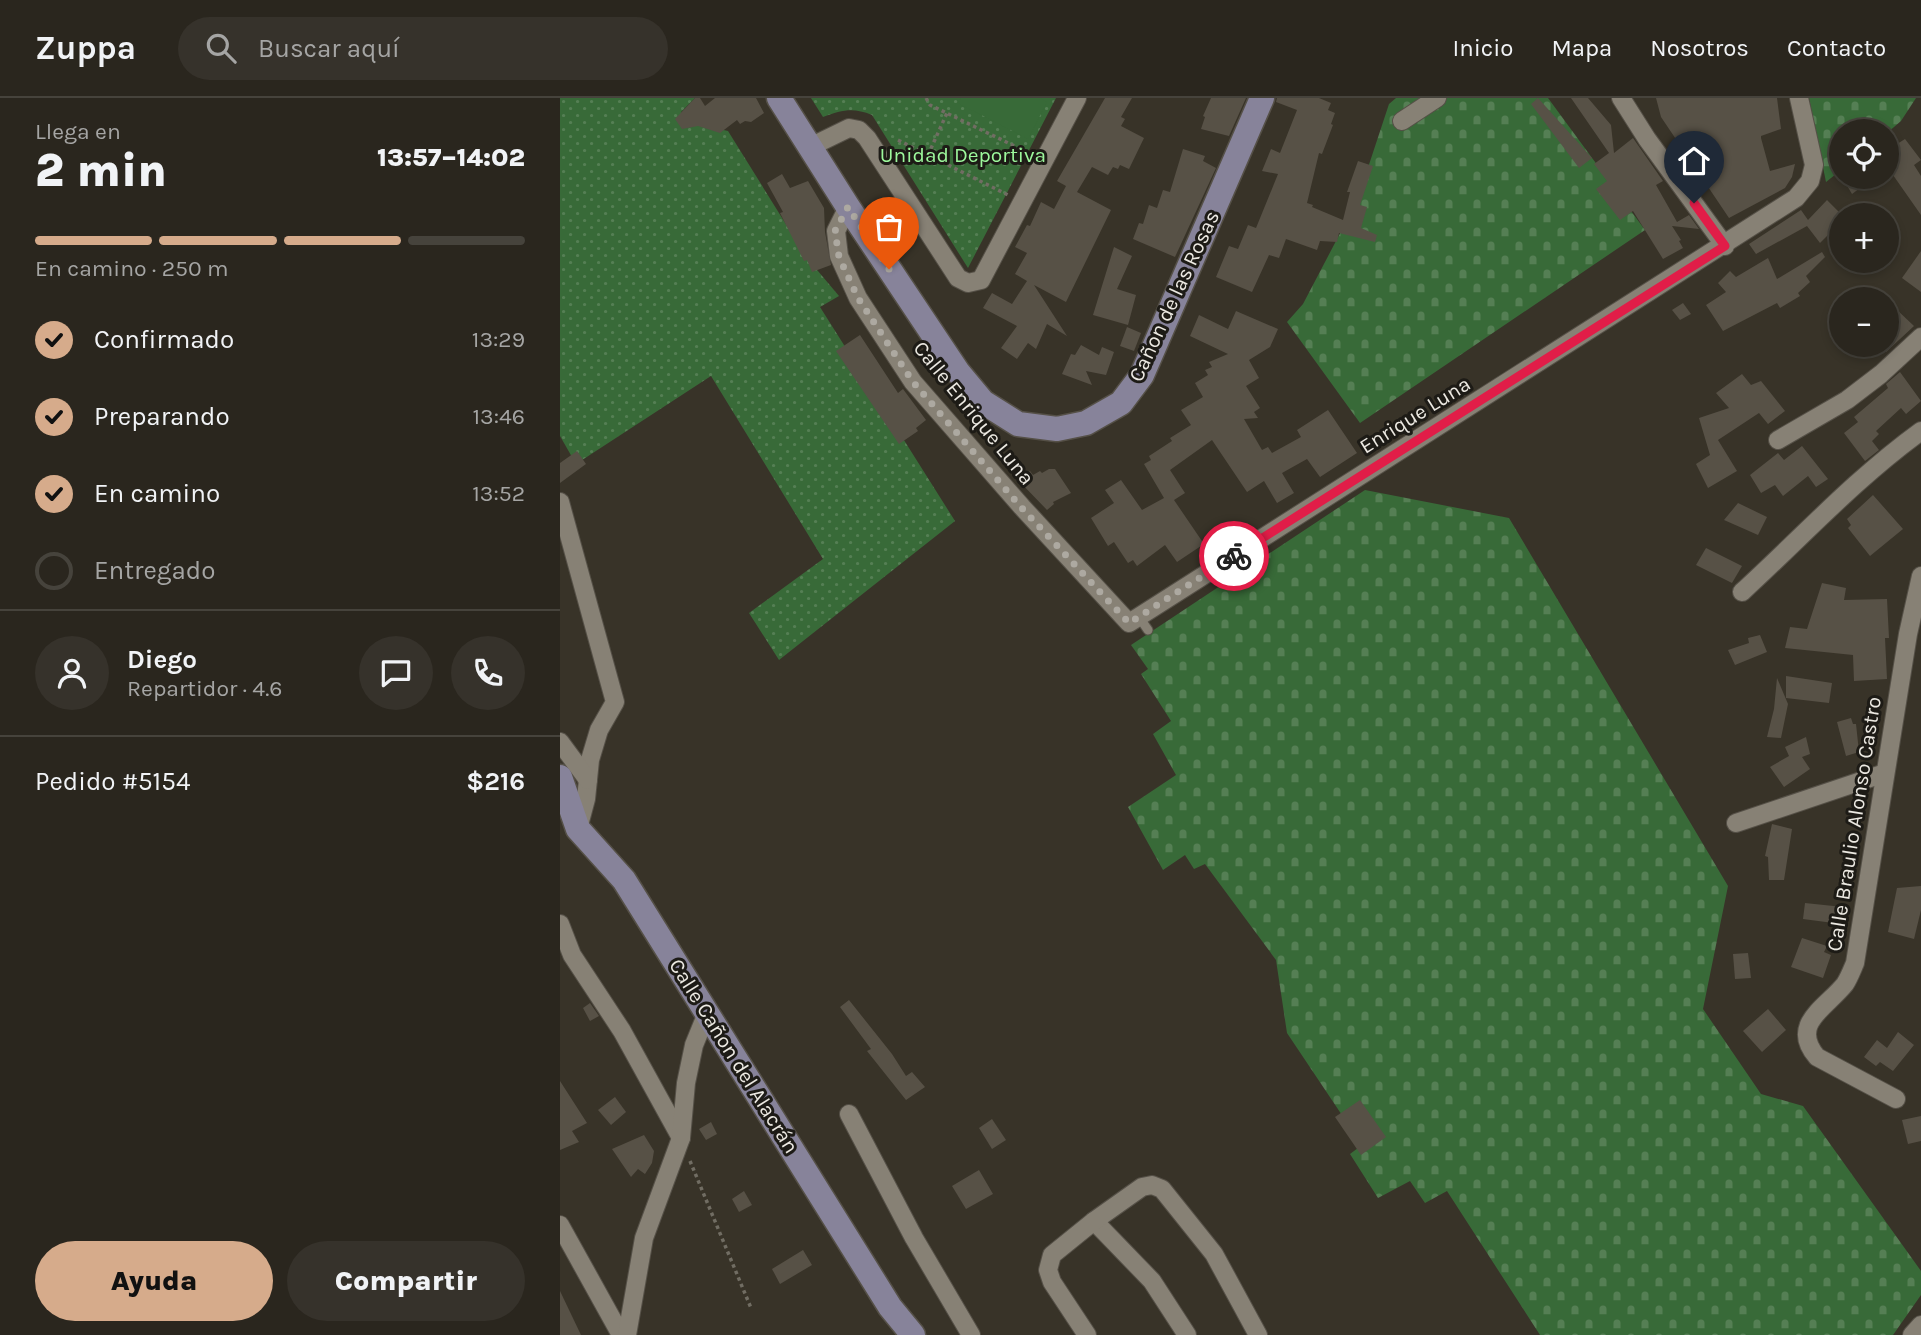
<!DOCTYPE html>
<html lang="es">
<meta charset="utf-8">
<style>
body{margin:0;font-family:Karla,sans-serif;background:#36322b;color:#f1f3f6;height:100vh;display:flex;flex-direction:column;font-size:26px;white-space:nowrap}
*{box-sizing:border-box;margin:0}
p{font-size:23px;color:#a5a5a4}
.icon{flex:none;width:38px;height:38px;fill:none;stroke:currentColor;stroke-width:2;stroke-linecap:round;stroke-linejoin:round}
.map{position:relative;flex:1;overflow:hidden}
.sheet{display:flex;flex-direction:column;background:#2a261e;width:560px}
.sheet>*{flex:none}
.fabs{position:absolute;left:1269px;top:21px;display:grid;gap:14px}
.fabs a{display:grid;place-items:center;width:70px;height:70px;border-radius:50%;background:#2a261e;box-shadow:0 4px 10px #0003,0 0 0 2px #46433c;font-size:35px}
.pin{position:absolute;display:grid;place-items:center;width:60px;height:60px;color:#fff;margin:-72px -30px;border-radius:50% 50% 50% 0;rotate:-45deg;box-shadow:0 0 7px #0007}
.pin .icon{rotate:45deg}
.courier{position:absolute;display:grid;place-items:center;width:70px;height:70px;margin:-35px;border:5px solid #e11d48;border-radius:50%;background:#fff;color:#222;box-shadow:0 2px 9px #0007}
.summary em{font-style:normal;font-weight:800}
.summary div{display:flex;flex-direction:column-reverse}
.summary{display:flex;align-items:center;justify-content:space-between;height:119px;padding:0 35px}
h1{font-size:46px;font-weight:800;line-height:52px}
.bar{display:grid;grid-template-columns:repeat(4,1fr);gap:10px 7px;align-content:center;height:84px;padding:0 35px}
.bar i{height:9px;border-radius:5px;background:#46433c}
.bar .selected{background:#d6ab8b}
.bar p{grid-column:span 4}
.line{display:flex;align-items:center;gap:18px;padding:0 35px;border-top:2px solid #46433c}
.line div{flex:1}
.round{display:grid;place-items:center;flex:none;width:74px;height:74px;border-radius:37px;background:#36322b}
ol{padding:0 35px;list-style:none}
li{display:flex;align-items:center;gap:21px;height:77px}
li p{margin-inline-start:auto}
li .icon{padding:7px;border-radius:50%;background:#d6ab8b;color:#111;stroke-width:4}
li:last-child{color:#a5a5a4}
li i{width:38px;height:38px;border:4px solid #46433c;border-radius:50%}
.action{display:flex;gap:14px;margin-top:auto;padding:14px 35px}
.action a{flex:1;height:80px;border-radius:42px;background:#d6ab8b;color:#111;font-size:28px;font-weight:800;line-height:80px;text-align:center}
.action a+a{background:#36322b;color:#f1f3f6}
header{display:flex;align-items:center;gap:42px;box-sizing:border-box;height:98px;padding:0 35px;background:#2a261e;border-bottom:2px solid #46433c}
header strong{font-size:33px}
nav{display:flex;gap:38px;margin-inline-start:auto;font-size:24px}
.search{width:490px;height:63px;background:#36322b;display:flex;align-items:center;gap:18px;box-sizing:border-box;padding:0 24px;border-radius:38px;color:#a5a5a4;font-size:26px}
main{display:flex;flex:1;min-height:0}
.map>svg:first-child{display:block}
.grass{fill:url(#grass-dots)}
.cemetery{fill:url(#cemetery-stones)}
.garden{fill:#386a38}
.building{fill:#575146}
.lines{fill:none;stroke-linecap:round;stroke-linejoin:round}
.lane-casing{stroke:#555047;stroke-width:11}
.street-casing{stroke:#555047;stroke-width:20}
.secondary-casing{stroke:#555047;stroke-width:27}
.path{stroke:#716d63;stroke-width:3.5;stroke-dasharray:3.5 3.5;stroke-linecap:butt}
.lane{stroke:#878175;stroke-width:9}
.street{stroke:#878175;stroke-width:18}
.secondary{stroke:#87839a;stroke-width:24}
.done{stroke:#ada9a1;stroke-width:7;stroke-dasharray:0 12.6}
.route{stroke:#e11d48;stroke-width:9}
.labels{text-anchor:middle;dominant-baseline:central;stroke-width:6;stroke-linejoin:round;paint-order:stroke}
.park-label{font-size:21px;fill:#9df89c;stroke:#1d1b16}
.street-label{font-size:21px;fill:#ece9e2;stroke:#1d1b16}
</style>
<header>
<strong>Zuppa</strong>
<div class="search"><svg class="icon" aria-label="search" viewBox="0 0 24 24"><circle cx="10" cy="10" r="6"/><path d="M15 15l6 6"/></svg>Buscar aquí</div>
<nav><a>Inicio</a><a>Mapa</a><a>Nosotros</a><a>Contacto</a></nav>
</header>
<main>
<section class="sheet">
<div class="summary"><div><h1>2 min</h1><p>Llega en</p></div><em>13:57–14:02</em></div>
<div class="bar"><i class="selected"></i><i class="selected"></i><i class="selected"></i><i></i><p>En camino · 250 m</p></div>
<ol>
<li><svg class="icon" aria-label="check" viewBox="0 0 24 24"><path d="M5 12l5 5 9-10"/></svg>Confirmado<p>13:29</p></li>
<li><svg class="icon" aria-label="check" viewBox="0 0 24 24"><path d="M5 12l5 5 9-10"/></svg>Preparando<p>13:46</p></li>
<li><svg class="icon" aria-label="check" viewBox="0 0 24 24"><path d="M5 12l5 5 9-10"/></svg>En camino<p>13:52</p></li>
<li><i></i>Entregado</li>
</ol>
<div class="line" style="height:126px"><a class="round"><svg class="icon" aria-label="person" viewBox="0 0 24 24"><circle cx="12" cy="8" r="4"/><path d="M4 21q1-7 8-7t8 7"/></svg></a><div><b>Diego</b><p>Repartidor · 4.6</p></div><a class="round"><svg class="icon" aria-label="chat" viewBox="0 0 24 24"><path d="M4 5h16v11H9l-5 4z"/></svg></a><a class="round"><svg class="icon" aria-label="phone" viewBox="0 0 24 24"><path d="M5 4h4l2 5-3 2q2 4 5 5l2-3 5 2v4C11 20 4 13 5 4z"/></svg></a></div>
<div class="line" style="height:91px"><div>Pedido #5154</div><b>$216</b></div>
<div class="action"><a>Ayuda</a><a>Compartir</a></div>
</section>
<div class="map">
<svg width="1361" height="1237" viewBox="0 0 1361 1237">
<defs>
<pattern id="grass-dots" width="8" height="8" patternUnits="userSpaceOnUse" patternTransform="scale(1.75)"><rect width="8" height="8" fill="#386a38"/><path d="M2 2h.1M6 6h.1" fill="none" stroke="#557f54" stroke-width="1.8" stroke-linecap="round"/></pattern>
<pattern id="cemetery-stones" width="16" height="16" patternUnits="userSpaceOnUse" patternTransform="scale(1.75)"><rect width="16" height="16" fill="#386a38"/><path d="M2 7V4a2 2 0 0 1 4 0v3zM10 15v-3a2 2 0 0 1 4 0v3z" fill="#557f54"/></pattern>
</defs>
<rect width="100%" height="100%" fill="#383328"/>
<!-- grass -->
<g class="grass">
<polygon points="0,0 135,0 121,14 128,24 168,33 247,160 279,198 260,209 395,423 219,562 189,515 263,461 151,278 16,366 0,338"/>
<path d="M 251,0 L 496,0 L 408,170 L 312,17 C 293,9 282,12 263,19 Z"/>
</g>
<!-- cemetery -->
<g class="cemetery">
<polygon points="836,0 988,0 1085,132 800,325 727,224 743,206 797,103 829,6"/>
<polygon points="1249,0 1356,0 1341,23 1327,35 1281,33 1281,72 1266,84"/>
<polygon points="805,392 949,420 1168,788 1143,911 1201,996 1243,1008 1361,1173 1361,1197 1333,1237 980,1237 887,1093 865,1105 850,1083 818,1100 790,1056 802,1047 727,935 716,862 645,766 634,771 625,757 603,772 568,709 616,677 593,636 611,623 581,576 588,571 571,547"/>
</g>
<!-- garden -->
<polygon class="garden" points="401,0 480,0 487,4 468,41 398,5"/>
<!-- building -->
<g class="building">
<polygon points="135,0 140,0 145,8 155,0 196,0 204,15 191,24 185,23 180,26 177,22 160,35 138,28 122,31 115,21"/>
<polygon points="545,0 572,0 561,19 565,21 561,28 584,40 569,71 560,67 558,71 553,69 548,77 532,69 517,94 551,112 506,204 474,187 507,238 487,226 476,251 468,245 457,261 441,250 457,228 423,210 432,195 452,206 467,183 455,176 467,155 455,149 467,127 470,128 481,104 494,111 506,88 497,83"/>
<polygon points="651,0 686,0 669,38 641,31 645,19 643,18"/>
<polygon points="717,0 759,0 771,5 768,12 775,15 771,26 773,27 762,56 759,55 747,105 753,107 752,109 783,122 790,94 787,94 798,63 813,68 800,107 807,109 801,130 817,137 815,144 779,135 777,144 760,143 757,152 726,141 719,160 709,157 692,194 656,179 669,148 678,151 688,127 696,130 718,76 702,73 711,51 720,55 737,12 716,4"/>
<polygon points="978,0 1032,60 1019,70 971,6"/>
<polygon points="1011,0 1028,0 1051,27 1054,55 1073,40 1103,83 1096,87 1117,124 1129,117 1139,131 1112,128 1121,142 1119,143 1123,150 1103,161 1073,113 1060,122 1036,91 1047,83 1034,66 1049,55"/>
<polygon points="1096,0 1217,0 1221,31 1201,38 1201,40 1210,73 1235,66 1232,79 1225,90 1169,120 1101,19"/>
<polygon points="1345,41 1361,62 1354,67 1361,78 1361,117 1326,67 1326,53"/>
<polygon points="623,51 645,58 643,63 656,70 615,159 573,141 579,125 583,126 589,107 597,110 603,92 610,94"/>
<polygon points="222,76 230,90 248,83 264,110 265,134 271,167 252,174 247,162 244,163 220,115 223,114 207,85"/>
<polygon points="1282,79 1315,79 1292,96"/>
<polygon points="1267,102 1282,117 1281,124 1260,145 1247,128 1196,156 1189,146 1241,112 1248,122"/>
<polygon points="554,149 572,158 557,191 576,197 568,227 533,217"/>
<polygon points="1361,153 1361,194 1342,180"/>
<polygon points="1262,154 1265,159 1246,178 1250,184 1238,195 1240,198 1220,210 1217,205 1163,233 1146,207 1166,194 1158,185 1170,173 1176,179 1208,160 1217,181"/>
<polygon points="1123,205 1131,216 1120,222 1112,212"/>
<polygon points="1336,211 1354,228 1326,254 1326,232 1332,226 1326,220"/>
<polygon points="676,213 718,231 710,249 689,262 699,280 686,288 700,310 694,314 698,320 684,321 702,352 708,349 712,355 741,339 737,332 768,312 797,355 760,379 747,361 722,375 734,395 717,405 704,383 687,394 652,342 610,372 625,395 614,402 644,446 617,464 605,447 577,468 573,462 568,465 554,444 548,448 531,420 554,405 545,392 561,382 582,412 604,400 584,366 591,362 589,358 612,343 610,340 631,327 621,312 643,299 635,285 648,277 645,272 652,269 649,264 668,256 630,238 639,217 668,231"/>
<polygon points="567,229 581,235 574,253 560,248"/>
<polygon points="300,237 338,295 343,291 366,322 356,330 358,333 339,346 276,253"/>
<polygon points="521,247 539,257 542,249 554,254 546,277 526,273 532,287 502,276 511,256 515,257"/>
<polygon points="1340,274 1361,303 1346,316 1341,310 1316,333 1319,336 1312,343 1319,352 1305,363 1284,335 1298,324 1294,319 1328,290 1326,286"/>
<polygon points="1182,276 1191,287 1201,283 1225,313 1208,326 1199,315 1158,342 1177,373 1148,390 1136,366 1150,357 1139,320 1169,310 1156,295"/>
<polygon points="1242,348 1268,381 1256,389 1248,378 1223,398 1215,387 1201,395 1190,377 1218,355 1224,362"/>
<polygon points="17,353 26,366 0,385 0,365"/>
<polygon points="489,371 495,371 511,395 493,404 494,406 487,412 458,382 470,373 473,377 480,373 482,375"/>
<polygon points="1313,397 1343,431 1310,458 1288,430 1291,427 1287,421"/>
<polygon points="1178,405 1207,419 1198,437 1164,422"/>
<polygon points="1146,450 1182,468 1172,485 1136,467"/>
<polygon points="1262,485 1286,490 1284,502 1327,501 1329,540 1325,540 1327,581 1294,583 1293,557 1225,550 1230,529 1247,531"/>
<polygon points="1200,537 1207,554 1175,567 1168,552 1189,545 1188,540"/>
<polygon points="1226,578 1272,585 1269,605 1226,600"/>
<polygon points="1217,580 1228,606 1221,640 1207,639 1214,611"/>
<polygon points="1291,620 1293,626 1296,626 1299,654 1286,658 1277,624"/>
<polygon points="1246,639 1250,656 1242,659 1250,671 1224,689 1210,669 1229,658 1225,649"/>
<polygon points="1212,726 1232,731 1224,782 1209,782 1208,759 1205,758"/>
<polygon points="1361,788 1361,812 1354,841 1328,834 1337,790"/>
<polygon points="1245,805 1283,809 1281,826 1243,821"/>
<polygon points="1242,840 1267,848 1264,854 1271,857 1263,880 1231,869"/>
<polygon points="1188,855 1191,880 1175,881 1173,856"/>
<polygon points="289,902 332,956 346,978 352,974 365,989 346,1002 307,953 311,951 280,909"/>
<polygon points="30,905 39,918 30,923 23,910"/>
<polygon points="1208,911 1226,932 1202,954 1183,933"/>
<polygon points="1338,934 1354,947 1333,973 1320,964 1316,968 1304,959 1317,942 1327,950"/>
<polygon points="0,983 27,1025 12,1033 19,1044 0,1052"/>
<polygon points="55,999 66,1014 51,1027 38,1012"/>
<polygon points="800,1002 826,1039 801,1057 775,1019"/>
<polygon points="1361,1018 1361,1043 1348,1046 1342,1022"/>
<polygon points="432,1021 446,1042 432,1051 419,1030"/>
<polygon points="151,1024 157,1036 146,1042 139,1031"/>
<polygon points="84,1037 94,1053 92,1065 85,1076 78,1071 71,1079 52,1051"/>
<polygon points="419,1072 433,1096 406,1111 392,1088"/>
<polygon points="184,1093 192,1107 179,1114 172,1101"/>
<polygon points="243,1152 252,1167 220,1186 212,1171"/>
<polygon points="0,1193 21,1237 0,1237"/>
</g>
<g class="lines">
<!-- lane casing -->
<g class="lane-casing">
<polyline id="lane" points="579,519 588,532"/>
</g>
<!-- street casing -->
<g class="street-casing">
<g id="street">
<polyline points="1061,0 1087,41 1165,148"/>
<polyline points="842,23 877,0"/>
<polyline points="250,49 289,30 299,32 307,40 398,180 408,185 421,182 517,0"/>
<polyline points="288,109 276,133 279,158 298,200 353,284 462,409 569,525 1236,100 1250,83 1254,67 1239,0"/>
<polyline points="1218,342 1287,302 1321,276 1361,239"/>
<polyline points="0,404 55,604 39,632 30,662 26,701 18,731"/>
<path d="M 1182,494 C 1241,440 1296,380 1361,333"/>
<polyline points="0,644 28,682"/>
<polyline points="1176,725 1325,675"/>
<polyline points="0,826 12,857 62,933 121,1040"/>
<path d="M 1336,1001 L 1257,959 C 1229,926 1266,910 1285,886 C 1289,880 1292,872 1295,865 L 1348,536 L 1361,478"/>
<polyline points="289,1016 354,1140 411,1237"/>
<polyline points="534,1123 592,1183 627,1237"/>
<polyline points="0,1127 61,1237"/>
<polyline points="67,1237 84,1140 121,1040 126,985 134,947 147,915"/>
<polyline points="527,1237 492,1184 488,1172 492,1157 534,1123 582,1089 592,1087 602,1091 654,1156 698,1237"/>
<polyline points="1352,1237 1361,1227"/>
</g>
</g>
<!-- secondary casing -->
<g class="secondary-casing">
<g id="secondary">
<polyline points="219,0 288,109 398,274 423,304 458,326 497,331 526,325 561,305 582,277 702,0"/>
<polyline points="0,679 18,731 64,782 330,1209 353,1237"/>
</g>
</g>
<!-- path -->
<g class="path">
<polyline points="366,0 370,7 471,56"/>
<polyline points="338,42 448,97"/>
<polyline points="368,57 387,15"/>
<polyline points="130,1063 191,1210"/>
</g>
<!-- lane -->
<use href="#lane" class="lane"/>
<!-- street -->
<use href="#street" class="street"/>
<!-- secondary -->
<use href="#secondary" class="secondary"/>
</g>
<g class="lines">
<!-- done -->
<polyline class="done" points="329,171 288,109 275,133 279,159 298,200 353,284 461,409 569,525 674,458"/>
<!-- route -->
<polyline class="route" points="674,458 1165,148 1134,105"/>
</g>
<g class="labels">
<!-- park labels -->
<g class="park-label">
<text x="403" y="57">Unidad Deportiva</text>
</g>
<!-- street labels -->
<g class="street-label">
<text transform="translate(614 198) rotate(-65)">Cañon de las Rosas</text>
<text transform="translate(414 315) rotate(51)">Calle Enrique Luna</text>
<text transform="translate(855 317) rotate(-32)">Enrique Luna</text>
<text transform="translate(1294 726) rotate(-81)">Calle Braulio Alonso Castro</text>
<text transform="translate(174 958) rotate(58)">Calle Cañon del Alacrán</text>
</g>
</g>
</svg>
<div class="fabs">
<a><svg class="icon" aria-label="locate" viewBox="0 0 24 24"><circle cx="12" cy="12" r="6"/><path d="M12 2v4M12 18v4M2 12h4M18 12h4"/></svg></a>
<a>+</a>
<a>−</a>
</div>
<div class="pin" style="left:329px;top:171px;background:#ea580c"><svg class="icon" aria-label="bag" viewBox="0 0 24 24"><path d="M5 8h14l-1 12H6zM9 8a3 3 0 0 1 6 0"/></svg></div>
<div class="pin" style="left:1134px;top:105px;background:#1f2937"><svg class="icon" aria-label="home" viewBox="0 0 24 24"><path d="M3 11l9-7 9 7M6 9v11h12V9"/></svg></div>
<div class="courier" style="left:674px;top:458px"><svg class="icon" aria-label="bike" viewBox="0 0 24 24"><circle cx="6" cy="16" r="4"/><circle cx="18" cy="16" r="4"/><path d="M6 16l4-8h5l3 8M10 8l3 8H6M13 5h3"/></svg></div>
</div>
</main>
